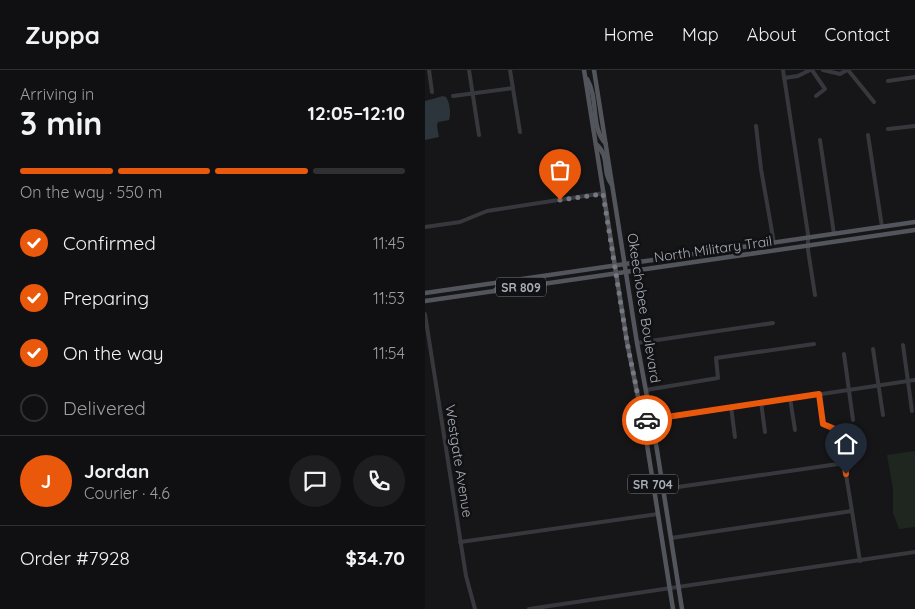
<!DOCTYPE html>
<meta charset="utf-8">
<style>
body{margin:0;font-family:Quicksand,sans-serif;background:#1e1e20;color:#f1f3f6;height:100vh;display:flex;flex-direction:column;font-size:19px;white-space:nowrap}
*{box-sizing:border-box;margin:0}
p{font-size:16px;color:#9c9d9f}
.icon{flex:none;width:28px;height:28px;fill:none;stroke:currentColor;stroke-width:2;stroke-linecap:round;stroke-linejoin:round}
.map{position:relative;flex:1;overflow:hidden}
.sheet{display:flex;flex-direction:column;background:#101012;width:425px}
.sheet>*{flex:none}
.pin{position:absolute;display:grid;place-items:center;width:42px;height:42px;color:#fff;margin:-51px -21px;border-radius:50% 50% 50% 0;rotate:-45deg;box-shadow:0 0 5px #0007}
.pin .icon{rotate:45deg}
.courier{position:absolute;display:grid;place-items:center;width:50px;height:50px;margin:-25px;border:4px solid #ea580c;border-radius:50%;background:#fff;color:#222;box-shadow:0 1px 6px #0007}
.summary em{font-style:normal;font-weight:700}
.summary div{display:flex;flex-direction:column-reverse}
.summary{display:flex;align-items:center;justify-content:space-between;height:85px;padding:0 20px}
h1{font-size:32px;font-weight:700;line-height:38px}
.bar{display:grid;grid-template-columns:repeat(4,1fr);gap:8px 5px;align-content:center;height:60px;padding:0 20px}
.bar i{height:6px;border-radius:4px;background:#303032}
.bar .on{background:#ea580c}
.bar p{grid-column:span 4}
.line{display:flex;align-items:center;gap:12px;padding:0 20px;border-top:1px solid #303032}
.line div{flex:1}
.round{display:grid;place-items:center;flex:none;width:52px;height:52px;border-radius:26px;background:#1e1e20}
ol{padding:0 20px;list-style:none}
li{display:flex;align-items:center;gap:15px;height:55px}
li p{margin-inline-start:auto}
li .icon{padding:5px;border-radius:50%;background:#ea580c;color:#fff;stroke-width:4}
li:last-child{color:#9c9d9f}
li i{width:28px;height:28px;border:2px solid #303032;border-radius:50%}
header{display:flex;align-items:center;gap:30px;box-sizing:border-box;height:70px;padding:0 25px;background:#101012;border-bottom:1px solid #303032}
header strong{font-size:24px}
nav{display:flex;gap:28px;margin-inline-start:auto;font-size:18px}
main{display:flex;flex:1;min-height:0}
.map>svg:first-child{display:block}
.green{fill:#1e261f}
.water{fill:#2c353c}
.lines{fill:none;stroke-linecap:round;stroke-linejoin:round}
.minor{stroke:#37383d;stroke-width:4}
.major{stroke:#53555c;stroke-width:4.5}
.done{stroke:#757880;stroke-width:5;stroke-dasharray:0 9}
.route{stroke:#ea580c;stroke-width:6}
.labels{text-anchor:middle;dominant-baseline:central;stroke-width:5;stroke-linejoin:round;paint-order:stroke}
.shield{fill:#111113;stroke:#7b7e86;stroke-width:1}
.shield-label{font-size:12px;font-weight:bold;fill:#a8adb8}
.street-label{font-size:14px;fill:#a8adb8;stroke:#111113}
</style>
<header>
<strong>Zuppa</strong>
<nav><a>Home</a><a>Map</a><a>About</a><a>Contact</a></nav>
</header>
<main>
<section class="sheet">
<div class="summary"><div><h1>3 min</h1><p>Arriving in</p></div><em>12:05–12:10</em></div>
<div class="bar"><i class="on"></i><i class="on"></i><i class="on"></i><i></i><p>On the way · 550 m</p></div>
<ol>
<li><svg class="icon" aria-label="check" viewBox="0 0 24 24"><path d="M5 12l5 5 9-10"/></svg>Confirmed<p>11:45</p></li>
<li><svg class="icon" aria-label="check" viewBox="0 0 24 24"><path d="M5 12l5 5 9-10"/></svg>Preparing<p>11:53</p></li>
<li><svg class="icon" aria-label="check" viewBox="0 0 24 24"><path d="M5 12l5 5 9-10"/></svg>On the way<p>11:54</p></li>
<li><i></i>Delivered</li>
</ol>
<div class="line" style="height:90px"><b class="round" style="background:#ea580c;color:#fff">J</b><div><b>Jordan</b><p>Courier · 4.6</p></div><a class="round"><svg class="icon" aria-label="chat" viewBox="0 0 24 24"><path d="M4 5h16v11H9l-5 4z"/></svg></a><a class="round"><svg class="icon" aria-label="phone" viewBox="0 0 24 24"><path d="M5 4h4l2 5-3 2q2 4 5 5l2-3 5 2v4C11 20 4 13 5 4z"/></svg></a></div>
<div class="line" style="height:65px"><div>Order #7928</div><b>$34.70</b></div>
</section>
<div class="map">
<svg width="490" height="539" viewBox="0 0 490 539">
<rect width="100%" height="100%" fill="#161618"/>
<!-- green -->
<polygon class="green" points="490,381 490,457 474,459 468,443 468,419 462,385"/>
<!-- water -->
<path class="water" d="M 18,26 L 21,27 C 25,33 26,43 24,50 L 13,52 L 12,56 L 14,67 L 0,70 L 0,31 Z"/>
<g class="lines">
<!-- minor -->
<g class="minor">
<polyline points="4,0 7,22"/>
<polyline points="44,0 54,65"/>
<polyline points="85,0 95,62"/>
<polyline points="358,0 383,164 383,180 390,225"/>
<polyline points="387,0 400,19 391,26"/>
<polyline points="398,0 415,4 422,0"/>
<polyline points="423,0 449,32"/>
<polyline points="359,8 373,6 385,0"/>
<polyline points="463,11 490,7"/>
<polyline points="28,26 88,18"/>
<polyline points="331,56 336,99 349,173"/>
<polyline points="463,59 490,56"/>
<polyline points="443,65 457,157"/>
<polyline points="395,70 409,164"/>
<polyline points="0,157 35,152 62,141 179,123"/>
<polyline points="0,244 41,506 50,539"/>
<polyline points="212,273 348,253"/>
<polyline points="478,275 487,341"/>
<polyline points="448,279 458,345"/>
<polyline points="419,284 428,350"/>
<polyline points="221,320 293,308 291,288 389,274"/>
<polyline points="394,324 398,354 413,361 415,367 435,491"/>
<polyline points="365,328 370,360"/>
<polyline points="336,332 340,362"/>
<polyline points="306,337 310,367"/>
<polyline points="218,351 490,310"/>
<polyline points="239,419 420,393"/>
<polyline points="246,468 427,441"/>
<polyline points="35,472 233,444"/>
<polyline points="104,539 490,482"/>
</g>
<!-- major -->
<g class="major">
<polyline points="159,0 202,272 220,362 248,539"/>
<polyline points="169,0 212,273 232,380 257,539"/>
<path d="M 162,9 C 174,29 165,58 181,74"/>
<path d="M 171,74 C 186,87 176,101 187,115"/>
<path d="M 69,221 C 79,210 96,215 108,208"/>
<polyline points="0,223 490,152"/>
<polyline points="0,231 490,160"/>
</g>
</g>
<g class="lines">
<!-- done -->
<polyline class="done" points="135,130 178,124 202,272 218,351 222,350"/>
<!-- route -->
<polyline class="route" points="222,350 394,324 398,354 410,359 415,364 421,404"/>
</g>
<g class="labels">
<!-- shield labels -->
<g class="shield">
<rect x="71" y="207.5" width="50" height="19" rx="4"/>
<rect x="203" y="404.5" width="50" height="19" rx="4"/>
</g>
<g class="shield-label">
<text x="96" y="217">SR 809</text>
<text x="228" y="414">SR 704</text>
</g>
<!-- street labels -->
<g class="street-label">
<text transform="translate(288 179) rotate(-8)">North Military Trail</text>
<text transform="translate(219 238) rotate(81)">Okeechobee Boulevard</text>
<text transform="translate(34 391) rotate(81)">Westgate Avenue</text>
</g>
</g>
</svg>
<div class="pin" style="left:135px;top:130px;background:#ea580c"><svg class="icon" aria-label="bag" viewBox="0 0 24 24"><path d="M5 8h14l-1 12H6zM9 8a3 3 0 0 1 6 0"/></svg></div>
<div class="pin" style="left:421px;top:404px;background:#1f2937"><svg class="icon" aria-label="home" viewBox="0 0 24 24"><path d="M3 11l9-7 9 7M6 9v11h12V9"/></svg></div>
<div class="courier" style="left:222px;top:350px"><svg class="icon" aria-label="car" viewBox="0 0 24 24"><path d="M5 17H2v-5l4-1 3-4h7l3 4 3 1v5h-3M9 17h6M6 11h13"/><circle cx="7" cy="17" r="2"/><circle cx="17" cy="17" r="2"/></svg></div>
</div>
</main>
